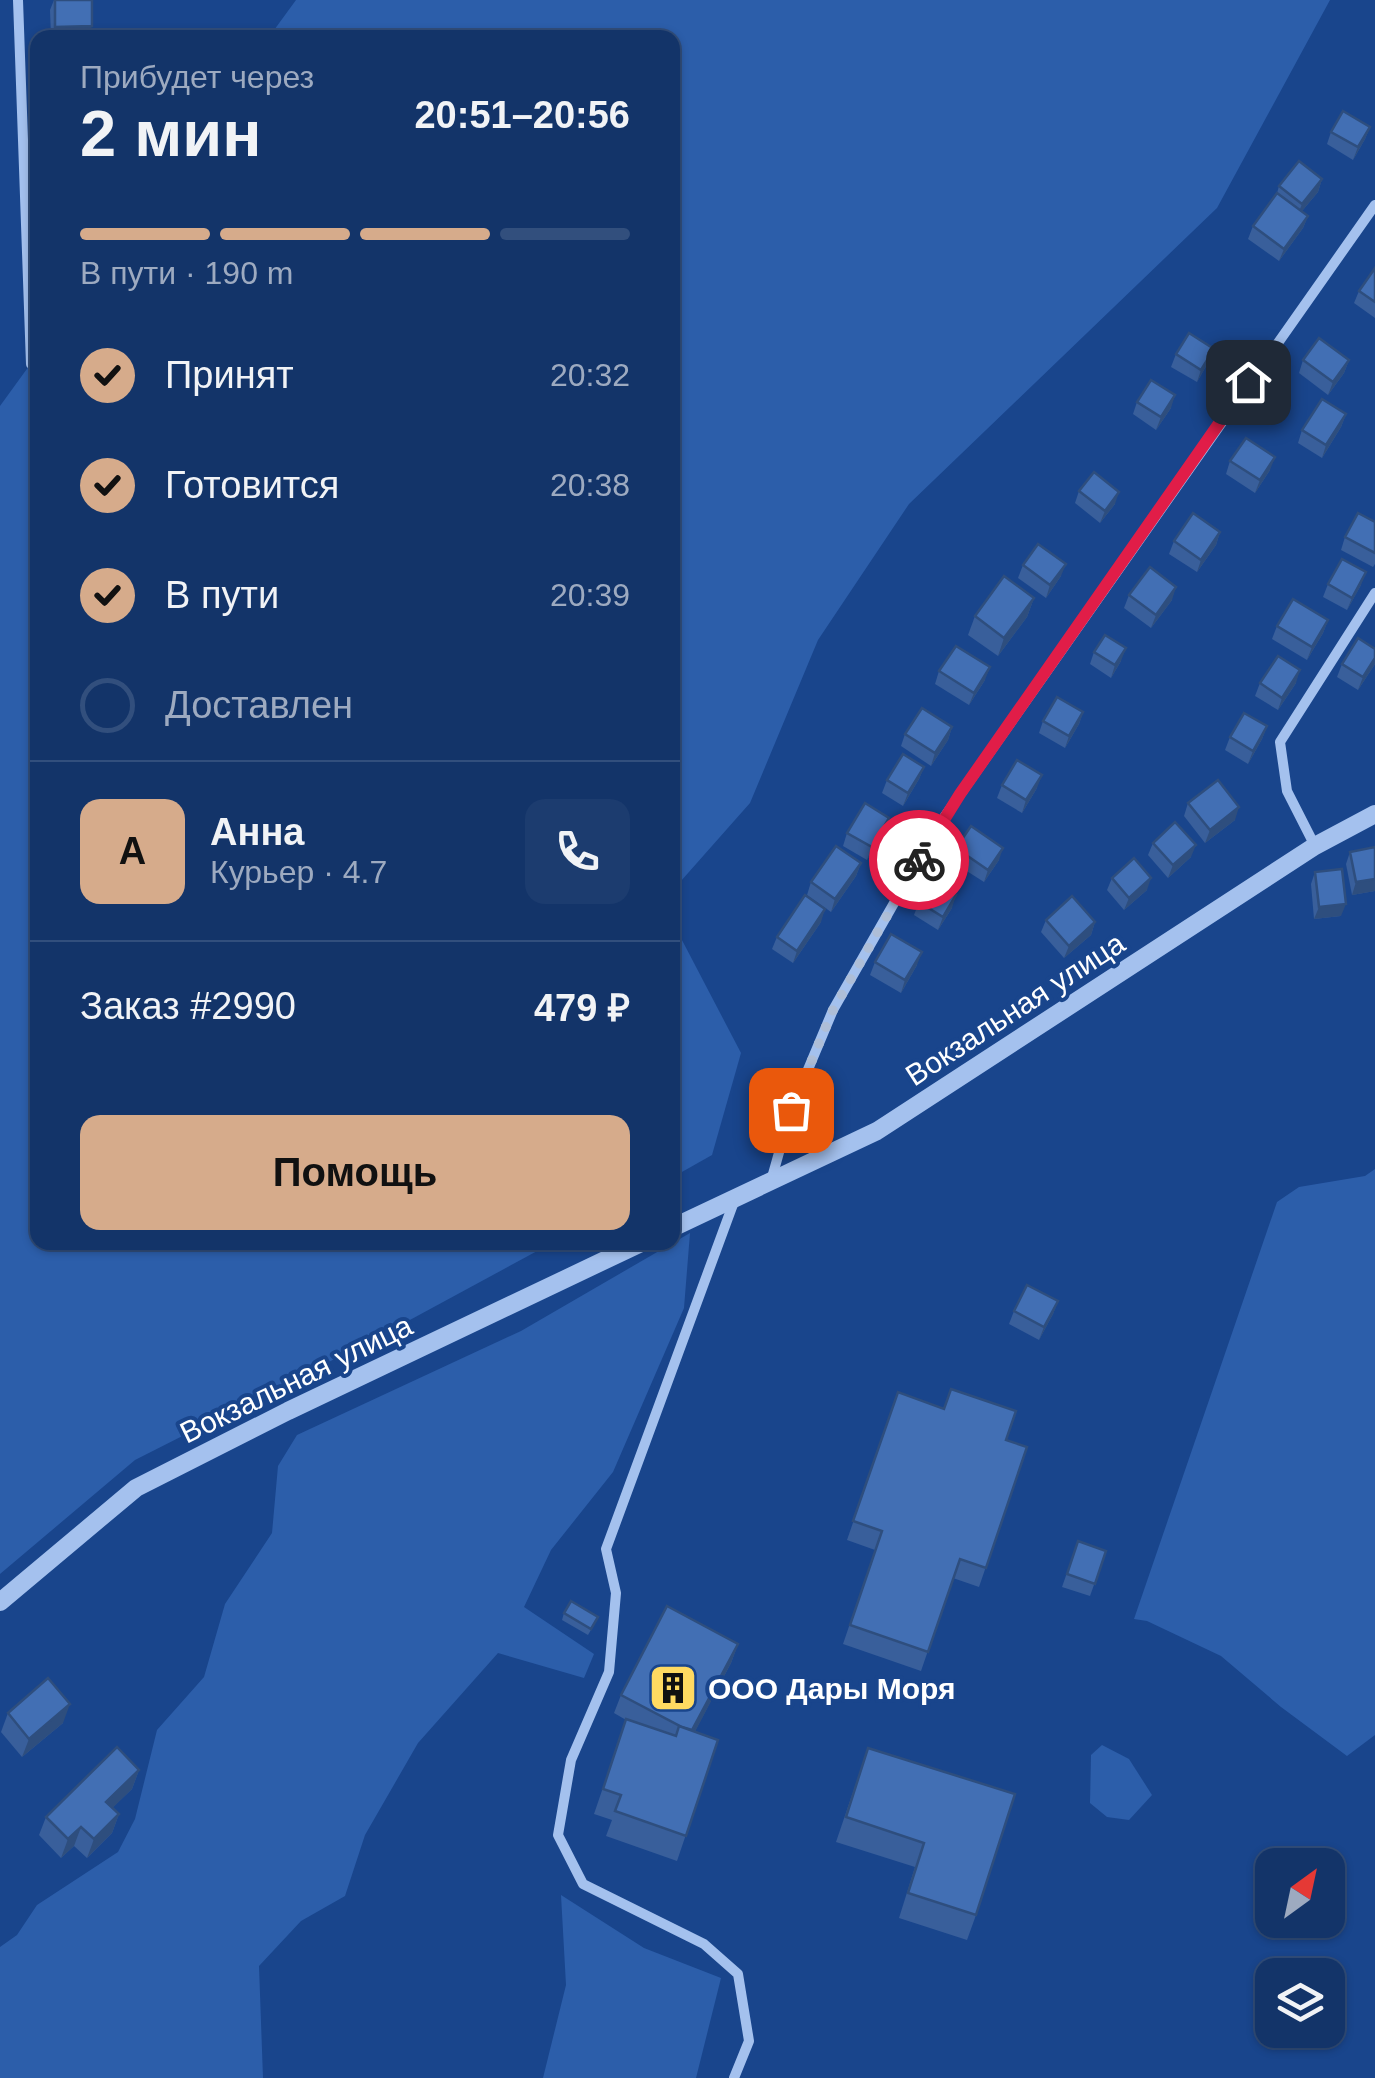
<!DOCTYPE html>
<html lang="ru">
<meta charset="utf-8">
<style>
body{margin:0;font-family:Helvetica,sans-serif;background:#1c3c6f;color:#f1f3f6;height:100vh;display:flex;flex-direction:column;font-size:38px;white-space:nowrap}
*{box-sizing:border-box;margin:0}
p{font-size:32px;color:#9daac0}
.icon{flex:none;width:55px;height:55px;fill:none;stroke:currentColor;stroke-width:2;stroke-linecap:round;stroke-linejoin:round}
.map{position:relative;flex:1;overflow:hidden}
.panel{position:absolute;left:30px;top:30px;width:650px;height:1220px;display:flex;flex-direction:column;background:#133469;border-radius:20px;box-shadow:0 2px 8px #0004,0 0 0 2px #324f7d}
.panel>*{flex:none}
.needle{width:65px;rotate:33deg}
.tools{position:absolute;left:1255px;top:1848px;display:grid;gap:20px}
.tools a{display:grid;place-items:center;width:90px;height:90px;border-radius:20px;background:#133469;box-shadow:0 2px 8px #0004,0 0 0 2px #324f7d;font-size:50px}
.pin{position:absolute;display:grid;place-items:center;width:85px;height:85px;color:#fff;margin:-42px;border-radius:20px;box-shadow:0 5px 15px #0006}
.courier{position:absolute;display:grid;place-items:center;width:100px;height:100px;margin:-50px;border:8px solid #e11d48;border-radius:50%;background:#fff;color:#222;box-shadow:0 2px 12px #0007}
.summary em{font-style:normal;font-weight:700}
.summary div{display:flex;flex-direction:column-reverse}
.summary{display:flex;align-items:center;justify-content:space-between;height:170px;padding:0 50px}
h1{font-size:65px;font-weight:700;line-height:75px}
.bar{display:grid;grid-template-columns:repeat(4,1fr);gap:15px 10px;align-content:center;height:120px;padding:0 50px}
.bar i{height:12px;border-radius:8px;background:#324f7d}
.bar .on{background:#d6ab8b}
.bar p{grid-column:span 4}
.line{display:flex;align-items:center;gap:25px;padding:0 50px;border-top:2px solid #324f7d}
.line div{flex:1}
.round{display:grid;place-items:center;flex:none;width:105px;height:105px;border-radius:20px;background:#1c3c6f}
ol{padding:0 50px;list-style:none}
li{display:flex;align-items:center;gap:30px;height:110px}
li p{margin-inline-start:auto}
li .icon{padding:10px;border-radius:50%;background:#d6ab8b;color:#111;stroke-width:4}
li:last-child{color:#9daac0}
li i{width:55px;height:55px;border:5px solid #324f7d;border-radius:50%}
.cta{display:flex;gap:20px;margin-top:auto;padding:20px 50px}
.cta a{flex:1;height:115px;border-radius:20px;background:#d6ab8b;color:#111;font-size:40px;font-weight:700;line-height:115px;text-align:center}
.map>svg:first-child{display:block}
.green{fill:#2c5eaa}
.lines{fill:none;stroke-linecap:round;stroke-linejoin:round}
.minor{stroke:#a4c1ee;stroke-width:10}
.tertiary{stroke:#a4c1ee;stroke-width:18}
.wall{fill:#395f9b}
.shaded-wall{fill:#2e4e7e}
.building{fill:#426fb4;stroke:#2e4e7e;stroke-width:2.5}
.done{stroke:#aebed7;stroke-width:10;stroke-dasharray:0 18}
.route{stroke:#e11d48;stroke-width:12}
.labels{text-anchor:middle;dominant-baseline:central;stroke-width:8;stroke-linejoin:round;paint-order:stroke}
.street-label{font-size:30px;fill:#fff;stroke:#19458c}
.poi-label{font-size:30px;font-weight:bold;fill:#fff;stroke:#19458c;text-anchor:start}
</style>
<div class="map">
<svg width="1375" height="2078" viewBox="0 0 1375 2078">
<rect width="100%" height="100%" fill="#19458c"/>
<!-- green -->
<g class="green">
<polygon points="296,0 1330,0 1217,208 909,504 818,640 750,803 673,890 672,38 269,37"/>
<polygon points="37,355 38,1242 552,1243 384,1334 135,1460 0,1574 0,406"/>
<polygon points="672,921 741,1053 712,1155 673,1177"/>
<polygon points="1375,1169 1375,1735 1347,1756 1281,1707 1221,1656 1147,1621 1134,1619 1277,1202 1299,1187 1365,1176"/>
<polygon points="690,1233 684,1308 613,1472 551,1550 524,1607 594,1654 584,1678 498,1653 418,1743 365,1835 345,1896 301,1921 259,1966 263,2078 0,2078 0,1947 17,1935 37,1905 118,1852 135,1819 157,1730 204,1677 225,1604 272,1533 278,1466 297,1435 521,1331"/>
<polygon points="1102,1745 1129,1759 1152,1795 1129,1820 1107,1817 1090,1803 1091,1755"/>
<polygon points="561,1895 644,1948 721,1978 696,2078 543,2078 566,1985"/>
</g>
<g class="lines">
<!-- minor -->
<g class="minor">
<polyline points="18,0 31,364"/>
<polyline points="1315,846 1287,791 1280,742 1375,593"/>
<polyline points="771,1181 791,1110 833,1010 938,826 1375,205"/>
<polyline points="734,2078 749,2041 738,1974 704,1944 583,1884 558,1835 571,1760 609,1672 616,1593 606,1549 735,1199"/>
</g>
<!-- tertiary -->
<g class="tertiary">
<polyline points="672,1228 877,1131 1315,846 1375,814"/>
<polyline points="0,1602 136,1488 288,1411 643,1242"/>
</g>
</g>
<!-- wall -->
<g class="wall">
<polygon points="54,0 92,0 88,38 51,38 50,10"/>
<polygon points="1370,127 1365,139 1353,160 1327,144 1331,132"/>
<polygon points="1322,179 1318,192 1302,211 1308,216 1303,228 1279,261 1248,239 1253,226 1277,193 1279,186"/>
<polygon points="1375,268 1375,318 1354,303 1359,291"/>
<polygon points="1214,349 1209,361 1197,382 1171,367 1176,354"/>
<polygon points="1303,360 1349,360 1344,373 1328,395 1299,373"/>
<polygon points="1137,402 1171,408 1156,430 1133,414"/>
<polygon points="1346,414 1341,427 1322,458 1298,443 1302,430"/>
<polygon points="1230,461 1270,470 1255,493 1226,474"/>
<polygon points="1079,491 1115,504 1100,523 1075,503"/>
<polygon points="1375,522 1375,564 1373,567 1341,550 1345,537"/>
<polygon points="1220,532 1216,545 1197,572 1169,554 1174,541"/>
<polygon points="1023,565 1061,576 1046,598 1018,578"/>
<polygon points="1328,584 1361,585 1347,610 1323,597"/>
<polygon points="1129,595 1172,600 1151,628 1124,608"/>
<polygon points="1034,598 1027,617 998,656 968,635 975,616"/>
<polygon points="1328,620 1323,633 1307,660 1272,639 1277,626"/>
<polygon points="1094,652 1121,661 1111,678 1090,664"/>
<polygon points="1342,664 1375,664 1358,690 1337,677"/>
<polygon points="939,671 985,680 969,705 935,684"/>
<polygon points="1260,683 1296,683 1278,710 1255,696"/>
<polygon points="1083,712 1079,724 1065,748 1039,733 1043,721"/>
<polygon points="1267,726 1262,739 1248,764 1225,750 1230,737"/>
<polygon points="952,727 948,740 931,766 901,746 905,734"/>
<polygon points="924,767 919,779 903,806 882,793 887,780"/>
<polygon points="1002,785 1037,788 1022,813 997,798"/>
<polygon points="1188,803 1235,820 1205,843 1184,816"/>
<polygon points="889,818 885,830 867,860 843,846 847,833"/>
<polygon points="1153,843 1191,857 1168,878 1148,855"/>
<polygon points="1375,847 1375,891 1352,895 1346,864 1350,852"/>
<polygon points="956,848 999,860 984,882 951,861"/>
<polygon points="861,863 856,876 831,912 807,895 811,882"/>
<polygon points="1315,872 1341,916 1314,919 1311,884"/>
<polygon points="1112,878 1147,890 1124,910 1107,890"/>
<polygon points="919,902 952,908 938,930 914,915"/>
<polygon points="1046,920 1095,922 1091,935 1064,958 1041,932"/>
<polygon points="821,922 793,963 772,949 777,937"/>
<polygon points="875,962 917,965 901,993 870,975"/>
<polygon points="1058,1301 1053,1314 1039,1340 1009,1324 1014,1311"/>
<polygon points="898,1392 1006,1440 1027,1447 979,1587 953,1578 921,1671 843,1644 875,1550 847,1540"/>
<polygon points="1078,1541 1106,1551 1090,1596 1062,1587"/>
<polygon points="564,1613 595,1623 588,1635 562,1620"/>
<polygon points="738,1644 731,1663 695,1731 718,1740 677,1861 606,1836 612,1820 594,1814 626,1720 614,1713 621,1695"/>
<polygon points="8,1713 63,1723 22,1757 1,1732"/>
<polygon points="868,1748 976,1915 967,1940 899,1918 915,1867 836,1842"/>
<polygon points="139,1770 132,1789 112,1808 119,1814 112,1833 87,1858 74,1846 61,1858 39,1835 46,1817"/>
</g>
<!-- shaded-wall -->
<g class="shaded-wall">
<polygon points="92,26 88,38 51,38 55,27"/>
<polygon points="1370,127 1365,139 1353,160 1358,147"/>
<polygon points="1322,179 1318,192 1297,217 1302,204"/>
<polygon points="1308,216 1303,228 1279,261 1284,249"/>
<polygon points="1214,349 1209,361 1197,382 1201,370"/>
<polygon points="1349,360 1344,373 1328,395 1333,382"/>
<polygon points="1175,395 1171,408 1156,430 1161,417"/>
<polygon points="1346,414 1341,427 1322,458 1326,445"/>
<polygon points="1275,457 1270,470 1255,493 1260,480"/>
<polygon points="1119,492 1115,504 1100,523 1105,511"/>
<polygon points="1220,532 1216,545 1197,572 1201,560"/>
<polygon points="1066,564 1061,576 1046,598 1050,585"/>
<polygon points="1366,572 1361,585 1347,610 1352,598"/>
<polygon points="1176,587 1172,600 1151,628 1156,615"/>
<polygon points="1034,598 1027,617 998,656 1004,638"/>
<polygon points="1328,620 1323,633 1307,660 1312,647"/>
<polygon points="1126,648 1121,661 1111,678 1115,665"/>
<polygon points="1375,658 1375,664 1358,690 1363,677"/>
<polygon points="990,667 985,680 969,705 974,693"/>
<polygon points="1300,670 1296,683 1278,710 1282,698"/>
<polygon points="1083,712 1079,724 1065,748 1069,736"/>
<polygon points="1267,726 1262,739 1248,764 1253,751"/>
<polygon points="952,727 948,740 931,766 935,753"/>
<polygon points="924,767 919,779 903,806 908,793"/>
<polygon points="1042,775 1037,788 1022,813 1026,800"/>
<polygon points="1239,807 1235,820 1205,843 1210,830"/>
<polygon points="889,818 885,830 867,860 872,847"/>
<polygon points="1196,845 1191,857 1168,878 1173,865"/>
<polygon points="1003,848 999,860 984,882 988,870"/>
<polygon points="861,863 856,876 831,912 835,899"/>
<polygon points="1151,878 1147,890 1124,910 1129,898"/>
<polygon points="1375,879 1375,891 1352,895 1356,882"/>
<polygon points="956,895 952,908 938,930 943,917"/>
<polygon points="1346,904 1341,916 1314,919 1319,907"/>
<polygon points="825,909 821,922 793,963 797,951"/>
<polygon points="1095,922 1091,935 1064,958 1069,946"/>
<polygon points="922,952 917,965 901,993 905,980"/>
<polygon points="1058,1301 1053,1314 1039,1340 1044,1327"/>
<polygon points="738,1644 731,1663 685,1751 692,1732"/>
<polygon points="70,1704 63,1723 22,1757 29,1739"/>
<polygon points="139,1770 132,1789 99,1821 106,1802"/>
<polygon points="119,1814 112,1833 87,1858 94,1839"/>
<polygon points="81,1827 74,1846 61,1858 68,1839"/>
</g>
<!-- building -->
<g class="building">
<polygon points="55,0 92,0 92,26 55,27"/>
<polygon points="1343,111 1370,127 1358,147 1331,132"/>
<polygon points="1299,161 1322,179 1302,204 1279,186"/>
<polygon points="1277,193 1308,216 1284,249 1253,226"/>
<polygon points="1375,268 1375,302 1359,291"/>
<polygon points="1189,333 1214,349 1201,370 1176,354"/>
<polygon points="1319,338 1349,360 1333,382 1303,360"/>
<polygon points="1151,380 1175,395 1161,417 1137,402"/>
<polygon points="1322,399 1346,414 1326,445 1302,430"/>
<polygon points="1246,438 1275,457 1260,480 1230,461"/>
<polygon points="1094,472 1119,492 1105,511 1079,491"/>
<polygon points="1193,513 1220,532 1201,560 1174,541"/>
<polygon points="1358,513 1375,522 1375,553 1345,537"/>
<polygon points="1038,544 1066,564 1050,585 1023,565"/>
<polygon points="1342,559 1366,572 1352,598 1328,584"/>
<polygon points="1150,567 1176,587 1156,615 1129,595"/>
<polygon points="1004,576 1034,598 1004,638 975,616"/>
<polygon points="1293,599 1328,620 1312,647 1277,626"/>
<polygon points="1105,635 1126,648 1115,665 1094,652"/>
<polygon points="1358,638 1375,649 1375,658 1363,677 1342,664"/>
<polygon points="956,646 990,667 974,693 939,671"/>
<polygon points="1278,656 1300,670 1282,698 1260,683"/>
<polygon points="1057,697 1083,712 1069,736 1043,721"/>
<polygon points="922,708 952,727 935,753 905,734"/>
<polygon points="1244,713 1267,726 1253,751 1230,737"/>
<polygon points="903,754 924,767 908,793 887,780"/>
<polygon points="1017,760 1042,775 1026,800 1002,785"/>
<polygon points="1218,780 1239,807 1210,830 1188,803"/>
<polygon points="865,803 889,818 872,847 847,833"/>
<polygon points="1175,822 1196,845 1173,865 1153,843"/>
<polygon points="971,826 1003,848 988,870 956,848"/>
<polygon points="836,846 861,863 835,899 811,882"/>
<polygon points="1375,847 1375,879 1356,882 1350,852"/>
<polygon points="1134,858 1151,878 1129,898 1112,878"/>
<polygon points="1342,869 1346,904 1319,907 1315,872"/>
<polygon points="932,881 956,895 943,917 919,902"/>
<polygon points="805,895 825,909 797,951 777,937"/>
<polygon points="1072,896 1095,922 1069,946 1046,920"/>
<polygon points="891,934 922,952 905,980 875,962"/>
<polygon points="1027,1285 1058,1301 1044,1327 1014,1311"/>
<polygon points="951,1389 1016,1411 1006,1440 1027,1447 986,1568 960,1559 928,1652 850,1625 882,1531 853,1521 898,1392 944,1409"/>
<polygon points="1078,1541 1106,1551 1095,1584 1067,1574"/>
<polygon points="571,1601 598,1617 591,1629 564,1613"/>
<polygon points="667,1606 738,1644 692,1730 682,1727 621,1695"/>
<polygon points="48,1678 70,1704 29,1739 8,1713"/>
<polygon points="626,1719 676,1736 679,1726 718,1740 686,1836 615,1811 621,1795 603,1789"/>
<polygon points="117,1747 139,1770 106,1802 119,1814 94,1839 81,1827 68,1839 46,1817"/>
<polygon points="868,1748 1015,1794 976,1915 908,1893 924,1843 846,1817"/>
</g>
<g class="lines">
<!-- done -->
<polyline class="done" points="791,1110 833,1010 919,860"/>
<!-- route -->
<polyline class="route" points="919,860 960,794 1248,382"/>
</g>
<!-- icons -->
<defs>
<g id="building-square" transform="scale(2.5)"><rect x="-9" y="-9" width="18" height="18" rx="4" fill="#ffda61" stroke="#19458c"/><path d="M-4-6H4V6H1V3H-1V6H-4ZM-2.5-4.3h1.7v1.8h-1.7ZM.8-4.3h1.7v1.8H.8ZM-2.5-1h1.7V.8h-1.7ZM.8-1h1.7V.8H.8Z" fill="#111"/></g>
</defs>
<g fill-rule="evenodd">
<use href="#building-square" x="673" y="1688"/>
</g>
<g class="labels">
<!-- street labels -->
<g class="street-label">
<text transform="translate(1015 1009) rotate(-33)">Вокзальная улица</text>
<text transform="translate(296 1379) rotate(-26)">Вокзальная улица</text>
</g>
<!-- poi labels -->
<g class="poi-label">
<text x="708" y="1688">ООО Дары Моря</text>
</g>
</g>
</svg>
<div class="tools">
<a><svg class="needle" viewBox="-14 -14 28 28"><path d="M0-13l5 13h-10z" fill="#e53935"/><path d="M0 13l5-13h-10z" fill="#9daac0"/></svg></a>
<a><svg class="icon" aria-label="layers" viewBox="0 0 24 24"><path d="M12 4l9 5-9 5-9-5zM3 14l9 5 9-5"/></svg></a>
</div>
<div class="pin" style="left:791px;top:1110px;background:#ea580c"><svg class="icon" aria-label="bag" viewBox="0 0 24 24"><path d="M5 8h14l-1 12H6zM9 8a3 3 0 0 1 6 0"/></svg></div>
<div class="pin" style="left:1248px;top:382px;background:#1f2937"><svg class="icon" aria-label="home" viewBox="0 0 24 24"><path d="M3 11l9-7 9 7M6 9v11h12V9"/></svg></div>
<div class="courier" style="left:919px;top:860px"><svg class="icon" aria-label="bike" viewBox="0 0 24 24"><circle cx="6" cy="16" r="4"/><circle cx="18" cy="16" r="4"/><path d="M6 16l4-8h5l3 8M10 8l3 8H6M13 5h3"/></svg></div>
<section class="panel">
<div class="summary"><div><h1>2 мин</h1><p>Прибудет через</p></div><em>20:51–20:56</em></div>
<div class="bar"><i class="on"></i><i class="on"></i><i class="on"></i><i></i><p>В пути · 190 m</p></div>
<ol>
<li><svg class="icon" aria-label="check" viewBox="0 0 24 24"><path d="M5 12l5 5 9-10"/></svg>Принят<p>20:32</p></li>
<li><svg class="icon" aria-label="check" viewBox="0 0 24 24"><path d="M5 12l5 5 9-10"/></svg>Готовится<p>20:38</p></li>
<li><svg class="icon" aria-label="check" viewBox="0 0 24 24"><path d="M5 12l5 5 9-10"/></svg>В пути<p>20:39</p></li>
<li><i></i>Доставлен</li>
</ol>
<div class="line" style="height:180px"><b class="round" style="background:#d6ab8b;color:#111">А</b><div><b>Анна</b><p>Курьер · 4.7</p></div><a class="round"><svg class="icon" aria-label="phone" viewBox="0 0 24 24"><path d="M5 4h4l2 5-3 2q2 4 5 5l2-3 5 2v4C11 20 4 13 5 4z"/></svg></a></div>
<div class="line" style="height:130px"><div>Заказ #2990</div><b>479 ₽</b></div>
<div class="cta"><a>Помощь</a></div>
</section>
</div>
